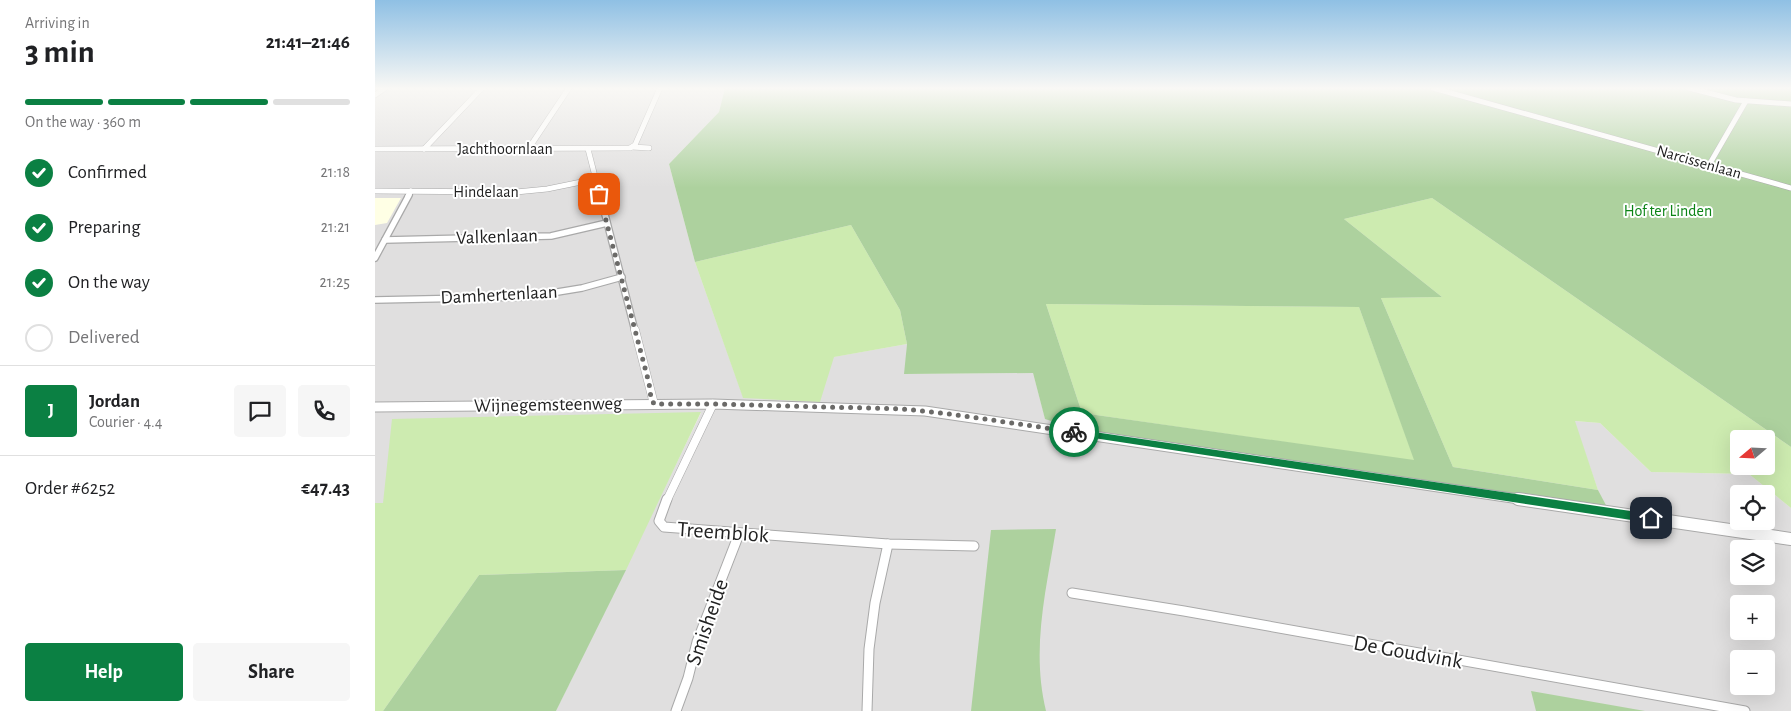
<!DOCTYPE html>
<meta charset="utf-8">
<style>
body{margin:0;font-family:"Alegreya Sans",sans-serif;background:#f6f6f6;color:#202124;height:100vh;display:flex;flex-direction:column;font-size:19px;white-space:nowrap}
*{box-sizing:border-box;margin:0}
p{font-size:16px;color:#757577}
.icon{flex:none;width:28px;height:28px;fill:none;stroke:currentColor;stroke-width:2;stroke-linecap:round;stroke-linejoin:round}
.map{position:relative;flex:1;overflow:hidden}
.panel{display:flex;flex-direction:column;background:#fff;width:375px}
.panel>*{flex:none}
.needle{width:32px;rotate:251deg}
.tools{position:absolute;left:1355px;top:430px;display:grid;gap:10px}
.tools a{display:grid;place-items:center;width:45px;height:45px;border-radius:5px;background:#fff;box-shadow:0 5px 20px #0002;font-size:25px}
.pin{position:absolute;display:grid;place-items:center;width:42px;height:42px;color:#fff;margin:-21px;border-radius:10px;box-shadow:0 2px 8px #0006}
.courier{position:absolute;display:grid;place-items:center;width:50px;height:50px;margin:-25px;border:4px solid #0b8043;border-radius:50%;background:#fff;color:#222;box-shadow:0 1px 6px #0007}
.head em{font-style:normal;font-weight:700}
.head div{display:flex;flex-direction:column-reverse}
.head{display:flex;align-items:center;justify-content:space-between;height:85px;padding:0 25px}
h1{font-size:32px;font-weight:700;line-height:38px}
.bar{display:grid;grid-template-columns:repeat(4,1fr);gap:8px 5px;align-content:center;height:60px;padding:0 25px}
.bar i{height:6px;border-radius:4px;background:#e0e0e0}
.bar .active{background:#0b8043}
.bar p{grid-column:span 4}
.line{display:flex;align-items:center;gap:12px;padding:0 25px;border-top:1px solid #e0e0e0}
.line div{flex:1}
.round{display:grid;place-items:center;flex:none;width:52px;height:52px;border-radius:5px;background:#f6f6f6}
ol{padding:0 25px;list-style:none}
li{display:flex;align-items:center;gap:15px;height:55px}
li p{margin-inline-start:auto}
li .icon{padding:5px;border-radius:50%;background:#0b8043;color:#fff;stroke-width:4}
li:last-child{color:#757577}
li i{width:28px;height:28px;border:2px solid #e0e0e0;border-radius:50%}
.action{display:flex;gap:10px;margin-top:auto;padding:10px 25px}
.action a{flex:1;height:58px;border-radius:5px;background:#0b8043;color:#fff;font-size:20px;font-weight:700;line-height:58px;text-align:center}
.action a+a{background:#f6f6f6;color:#202124}
main{display:flex;flex:1;min-height:0}
.map>svg:first-child{display:block}
.residential{fill:#e0dfdf;fill-rule:evenodd}
.education{fill:#ffffe5}
.grass{fill:#cdebb0;fill-rule:evenodd}
.forest{fill:#add19e;fill-rule:evenodd}
.lines{fill:none;stroke-linecap:round;stroke-linejoin:round}
.minor-far3-casing{stroke:#a9a9a9;stroke-width:6}
.minor-far2-casing{stroke:#a9a9a9;stroke-width:8}
.minor-far1-casing{stroke:#a9a9a9;stroke-width:9}
.minor-casing{stroke:#a9a9a9;stroke-width:11}
.tertiary-far1-casing{stroke:#a9a9a9;stroke-width:11}
.tertiary-casing{stroke:#a9a9a9;stroke-width:14}
.minor-far3{stroke:#fff;stroke-width:5}
.minor-far2{stroke:#fff;stroke-width:5.5}
.minor-far1{stroke:#fff;stroke-width:8}
.minor{stroke:#fff;stroke-width:9}
.tertiary-far1{stroke:#fff;stroke-width:9}
.tertiary{stroke:#fff;stroke-width:12}
.route{fill:#0b8043}
.done{stroke:#6b6a68;stroke-width:5;stroke-dasharray:0 9}
.labels{text-anchor:middle;dominant-baseline:central;stroke-width:4;stroke-linejoin:round;paint-order:stroke}
.far-street-label{font-size:16px;fill:#222;stroke:#fff}
.far-park-label{font-size:16px;fill:#0c8416;stroke:#fff}
.street-label{font-size:19px;fill:#222;stroke:#fff}
.near-street-label{font-size:22px;fill:#222;stroke:#fff}
</style>
<main>
<section class="panel">
<div class="head"><div><h1>3 min</h1><p>Arriving in</p></div><em>21:41–21:46</em></div>
<div class="bar"><i class="active"></i><i class="active"></i><i class="active"></i><i></i><p>On the way · 360 m</p></div>
<ol>
<li><svg class="icon" aria-label="check" viewBox="0 0 24 24"><path d="M5 12l5 5 9-10"/></svg>Confirmed<p>21:18</p></li>
<li><svg class="icon" aria-label="check" viewBox="0 0 24 24"><path d="M5 12l5 5 9-10"/></svg>Preparing<p>21:21</p></li>
<li><svg class="icon" aria-label="check" viewBox="0 0 24 24"><path d="M5 12l5 5 9-10"/></svg>On the way<p>21:25</p></li>
<li><i></i>Delivered</li>
</ol>
<div class="line" style="height:90px"><b class="round" style="background:#0b8043;color:#fff">J</b><div><b>Jordan</b><p>Courier · 4.4</p></div><a class="round"><svg class="icon" aria-label="chat" viewBox="0 0 24 24"><path d="M4 5h16v11H9l-5 4z"/></svg></a><a class="round"><svg class="icon" aria-label="phone" viewBox="0 0 24 24"><path d="M5 4h4l2 5-3 2q2 4 5 5l2-3 5 2v4C11 20 4 13 5 4z"/></svg></a></div>
<div class="line" style="height:65px"><div>Order #6252</div><b>€47.43</b></div>
<div class="action"><a>Help</a><a>Share</a></div>
</section>
<div class="map">
<svg width="1416" height="711" viewBox="0 0 1416 711">
<rect width="100%" height="100%" fill="#f2efe9"/>
<!-- residential -->
<path class="residential" d="M 0,88 L 350,88 L 344,112 L 294,164 L 320,262 L 368,397 L 458,357 L 532,344 L 530,374 L 658,373 L 670,418 L 1232,509 L 1223,490 L 1199,421 L 1225,423 L 1276,472 L 1374,474 L 1416,508 L 1416,711 L 181,711 L 326,413 L 214,416 L 8,503 L 0,503 ZM 1364,494 L 1391,494 L 1391,521 L 1364,521 ZM 1364,549 L 1391,549 L 1391,576 L 1364,576 ZM 1364,604 L 1391,604 L 1391,631 L 1364,631 ZM 1364,659 L 1391,659 L 1391,686 L 1364,686 Z"/>
<!-- education -->
<polygon class="education" points="0,198 26,198 12,223 0,225"/>
<!-- grass -->
<g class="grass">
<path d="M 1057,198 L 1416,447 L 1416,508 L 1374,474 L 1276,472 L 1225,423 L 1200,421 L 1223,490 L 1078,467 L 1006,298 L 1067,297 L 969,219 ZM 1364,439 L 1391,439 L 1391,466 L 1364,466 Z"/>
<polygon points="476,225 525,310 532,344 459,357 445,402 368,398 320,262"/>
<polygon points="671,304 984,307 1040,461 707,413"/>
<polygon points="326,412 251,570 104,575 8,711 0,711 0,503 8,503 17,419"/>
</g>
<!-- forest -->
<g class="forest">
<path d="M 350,88 L 1416,88 L 1416,447 L 1057,198 L 969,219 L 1067,297 L 1006,298 L 1078,467 L 1223,490 L 1233,509 L 707,431 L 670,419 L 658,373 L 529,374 L 532,344 L 525,310 L 476,225 L 320,262 L 294,164 L 344,112 ZM 671,304 L 984,307 L 1039,460 L 707,413 Z"/>
<path d="M 681,529 C 671,591 656,649 671,711 L 596,711 L 616,530 Z"/>
<polygon points="251,570 181,711 8,711 104,575"/>
<polygon points="1156,691 1270,711 1161,711"/>
</g>
<g class="lines">
<!-- minor-far3 casing -->
<g class="minor-far3-casing">
<g id="minor-far3">
<polyline points="1058,88 1416,188"/>
<polyline points="1314,88 1361,100 1416,104"/>
<polyline points="0,95 10,88"/>
<polyline points="257,147 274,148"/>
<polyline points="154,148 194,88"/>
<polyline points="0,149 255,148 260,145 285,88"/>
<polyline points="49,149 107,88"/>
<polyline points="213,149 225,196"/>
<polyline points="1334,165 1371,101"/>
<polyline points="0,191 141,192 172,189 221,179"/>
<polyline points="33,196 36,191"/>
</g>
</g>
<!-- minor-far2 casing -->
<g class="minor-far2-casing">
<g id="minor-far2">
<polyline points="225,195 260,331"/>
<polyline points="10,240 176,236 232,223"/>
<polyline points="0,258 34,195"/>
<polyline points="0,300 152,297 207,288 247,277"/>
</g>
</g>
<!-- minor-far1 casing -->
<g class="minor-far1-casing">
<g id="minor-far1">
<polyline points="260,330 279,404"/>
<polyline points="292,500 338,404"/>
</g>
</g>
<!-- minor casing -->
<g class="minor-casing">
<g id="minor">
<polyline points="292,499 284,521 289,527 513,544 599,546"/>
<polyline points="697,593 809,611 1370,711"/>
<polyline points="301,711 313,678 322,642 364,534"/>
<polyline points="492,711 494,649 500,603 513,544"/>
</g>
</g>
<!-- tertiary-far1 casing -->
<g class="tertiary-far1-casing">
<polyline id="tertiary-far1" points="0,407 338,404 550,411 1151,500"/>
</g>
<!-- tertiary casing -->
<g class="tertiary-casing">
<polyline id="tertiary" points="1143,499 1416,539"/>
</g>
<!-- minor-far3 -->
<use href="#minor-far3" class="minor-far3"/>
<!-- minor-far2 -->
<use href="#minor-far2" class="minor-far2"/>
<!-- minor-far1 -->
<use href="#minor-far1" class="minor-far1"/>
<!-- minor -->
<use href="#minor" class="minor"/>
<!-- tertiary-far1 -->
<use href="#tertiary-far1" class="tertiary-far1"/>
<!-- tertiary -->
<use href="#tertiary" class="tertiary"/>
</g>
<!-- sky -->
<linearGradient id="sky" x2="0" y2="1"><stop stop-color="#8fc0e4"/><stop offset="0.47" stop-color="#f9f8f5"/><stop offset="1" stop-color="#f9f8f5" stop-opacity="0"/></linearGradient>
<rect width="1416" height="188" fill="url(#sky)"/>
<!-- route -->
<polygon class="route" points="699,429 1276,514 1281,518 1276,523 699,435 694,432"/>
<g class="lines">
<!-- done -->
<polyline class="done" points="224,194 274,383 276,398 279,404 338,404 528,409 575,414 699,432"/>
</g>
<g class="labels">
<!-- far-street labels -->
<g class="far-street-label">
<text x="130" y="149">Jachthoornlaan</text>
<text transform="translate(1324 162) rotate(16)">Narcissenlaan</text>
<text x="111" y="192">Hindelaan</text>
</g>
<!-- far-park labels -->
<g class="far-park-label">
<text x="1293" y="211">Hof ter Linden</text>
</g>
<!-- street labels -->
<g class="street-label">
<text transform="translate(122 237) rotate(-2)">Valkenlaan</text>
<text transform="translate(124 295) rotate(-3)">Damhertenlaan</text>
<text transform="translate(173 405) rotate(-1)">Wijnegemsteenweg</text>
</g>
<!-- near-street labels -->
<g class="near-street-label">
<text transform="translate(348 532) rotate(4)">Treemblok</text>
<text transform="translate(332 622) rotate(-71)">Smisheide</text>
<text transform="translate(1033 652) rotate(10)">De Goudvink</text>
</g>
</g>
</svg>
<div class="tools">
<a><svg class="needle" viewBox="-14 -14 28 28"><path d="M0-13l5 13h-10z" fill="#e53935"/><path d="M0 13l5-13h-10z" fill="#757577"/></svg></a>
<a><svg class="icon" aria-label="locate" viewBox="0 0 24 24"><circle cx="12" cy="12" r="6"/><path d="M12 2v4M12 18v4M2 12h4M18 12h4"/></svg></a>
<a><svg class="icon" aria-label="layers" viewBox="0 0 24 24"><path d="M12 4l9 5-9 5-9-5zM3 14l9 5 9-5"/></svg></a>
<a>+</a>
<a>−</a>
</div>
<div class="pin" style="left:224px;top:194px;background:#ea580c"><svg class="icon" aria-label="bag" viewBox="0 0 24 24"><path d="M5 8h14l-1 12H6zM9 8a3 3 0 0 1 6 0"/></svg></div>
<div class="pin" style="left:1276px;top:518px;background:#1f2937"><svg class="icon" aria-label="home" viewBox="0 0 24 24"><path d="M3 11l9-7 9 7M6 9v11h12V9"/></svg></div>
<div class="courier" style="left:699px;top:432px"><svg class="icon" aria-label="bike" viewBox="0 0 24 24"><circle cx="6" cy="16" r="4"/><circle cx="18" cy="16" r="4"/><path d="M6 16l4-8h5l3 8M10 8l3 8H6M13 5h3"/></svg></div>
</div>
</main>
